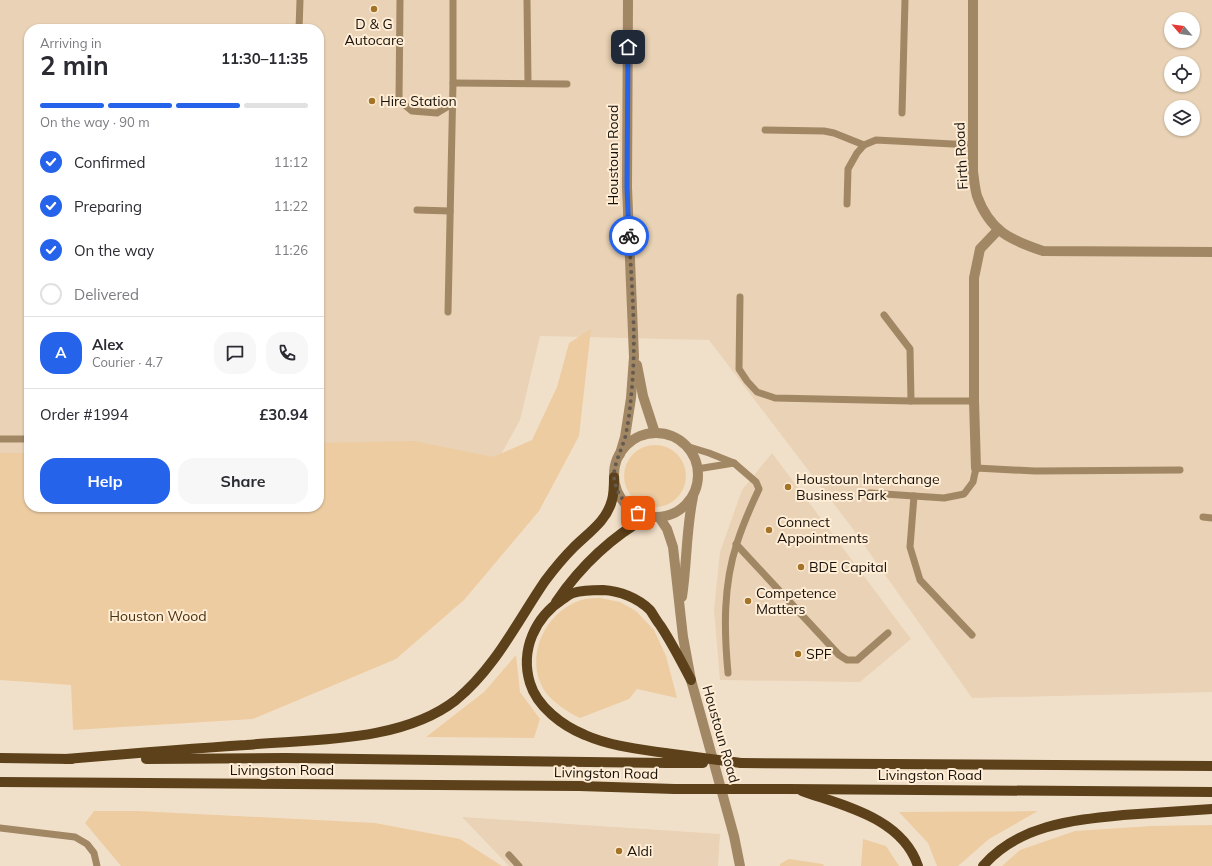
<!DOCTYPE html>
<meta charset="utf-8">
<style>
body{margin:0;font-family:Mulish,sans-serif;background:#f7f7f7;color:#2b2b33;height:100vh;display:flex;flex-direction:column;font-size:15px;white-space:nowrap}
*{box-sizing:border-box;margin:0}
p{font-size:13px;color:#7c7c81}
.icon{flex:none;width:22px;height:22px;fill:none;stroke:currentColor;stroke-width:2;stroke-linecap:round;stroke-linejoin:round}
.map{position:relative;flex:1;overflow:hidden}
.panel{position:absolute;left:24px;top:24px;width:300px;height:488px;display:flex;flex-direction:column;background:#fff;border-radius:16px;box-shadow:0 1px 3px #0004}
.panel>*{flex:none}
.needle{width:26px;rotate:298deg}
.tools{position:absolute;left:1164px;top:12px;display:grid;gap:8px}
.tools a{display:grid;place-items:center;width:36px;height:36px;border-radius:50%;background:#fff;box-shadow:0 1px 3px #0004;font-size:20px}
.pin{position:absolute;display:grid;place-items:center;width:34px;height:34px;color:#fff;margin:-17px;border-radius:8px;box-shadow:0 2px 6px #0006}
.courier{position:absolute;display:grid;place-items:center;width:40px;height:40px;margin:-20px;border:3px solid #2563eb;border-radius:50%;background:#fff;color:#222;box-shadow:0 1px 5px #0007}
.summary em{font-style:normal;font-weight:700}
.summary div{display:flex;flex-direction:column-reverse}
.summary{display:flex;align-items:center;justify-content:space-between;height:68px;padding:0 16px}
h1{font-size:26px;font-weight:700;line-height:30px}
.bar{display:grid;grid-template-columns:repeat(4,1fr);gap:6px 4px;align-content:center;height:48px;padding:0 16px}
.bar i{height:5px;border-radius:3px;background:#e1e1e2}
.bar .on{background:#2563eb}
.bar p{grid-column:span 4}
.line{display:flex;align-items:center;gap:10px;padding:0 16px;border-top:1px solid #e1e1e2}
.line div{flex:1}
.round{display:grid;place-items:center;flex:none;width:42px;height:42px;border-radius:16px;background:#f7f7f7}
ol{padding:0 16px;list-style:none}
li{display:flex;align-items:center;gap:12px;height:44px}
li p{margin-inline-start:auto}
li .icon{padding:4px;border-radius:50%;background:#2563eb;color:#fff;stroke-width:4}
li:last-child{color:#7c7c81}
li i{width:22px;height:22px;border:2px solid #e1e1e2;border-radius:50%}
.action{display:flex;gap:8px;margin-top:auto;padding:8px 16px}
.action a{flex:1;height:46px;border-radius:16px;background:#2563eb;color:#fff;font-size:16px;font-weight:700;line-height:46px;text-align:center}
.action a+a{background:#f7f7f7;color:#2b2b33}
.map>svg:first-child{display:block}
.built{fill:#e9d2b5;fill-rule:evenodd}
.green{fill:#edcca2}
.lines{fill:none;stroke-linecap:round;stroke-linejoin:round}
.service{stroke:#a28765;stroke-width:7}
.minor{stroke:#a28765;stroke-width:10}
.tertiary{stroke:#a28765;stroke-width:10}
.primary{stroke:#5c411a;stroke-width:10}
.primary-bridge{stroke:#5c411a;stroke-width:10}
.done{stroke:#645a4d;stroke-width:4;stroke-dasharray:0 7.2}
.route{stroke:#2563eb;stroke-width:5}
.poi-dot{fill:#a37328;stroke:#ffedd6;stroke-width:1.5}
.labels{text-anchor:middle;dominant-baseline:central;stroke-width:4;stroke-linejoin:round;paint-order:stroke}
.poi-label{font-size:14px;fill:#18120a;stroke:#ffedd6;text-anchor:start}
.street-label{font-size:14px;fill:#18120a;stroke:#ffedd6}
.park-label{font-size:14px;fill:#48310d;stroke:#ffedd6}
</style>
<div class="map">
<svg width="1212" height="866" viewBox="0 0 1212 866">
<rect width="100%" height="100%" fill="#f1e0c9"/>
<!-- built -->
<g class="built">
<path d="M 0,0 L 1212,0 L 1212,692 L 972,698 L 850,525 L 709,340 L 540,336 L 520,420 L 423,596 L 0,574 ZM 1171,19 L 1193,19 L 1193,41 L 1171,41 ZM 29,29 L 319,29 L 319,507 L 29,507 ZM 1171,63 L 1193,63 L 1193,85 L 1171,85 ZM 1171,107 L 1193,107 L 1193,129 L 1171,129 Z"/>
<polygon points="772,453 911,639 860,682 720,680 714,610 720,552 742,490"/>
<polygon points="462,817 720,834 718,866 509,866"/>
</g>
<!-- green -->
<g class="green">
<polygon points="591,329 579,436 539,511 464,600 396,659 253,719 73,730 71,685 0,680 0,453 29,453 29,507 319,507 319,443 414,441 493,457 532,440 557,387 569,343"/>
<circle cx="655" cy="476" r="31"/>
<path d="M 600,598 L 620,602 L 636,611 L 654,630 L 666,656 L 677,698 L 637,689 L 629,699 L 580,718 C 567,712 546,698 541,684 C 526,650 549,608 585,599 C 589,598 595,598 600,598 Z"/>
<polygon points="516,655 520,692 540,719 534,738 426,737 484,692"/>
<polygon points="94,811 138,811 375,823 460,839 502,866 121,866 85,823"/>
<polygon points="1038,811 989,839 958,866 937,866 928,843 899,812"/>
<polygon points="1212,825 1212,866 1002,866 1020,850 1075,831 1151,826"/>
<polygon points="863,839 886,846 899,866 861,866"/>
<polygon points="789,859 823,864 824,866 780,866 780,864"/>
</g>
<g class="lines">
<!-- service -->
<g class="service">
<polyline points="400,0 399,100 412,111 437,113 452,104"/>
<polyline points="527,0 528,83"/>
<polyline points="299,29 300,0"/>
<polyline points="453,83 567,84"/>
<polyline points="902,113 905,0"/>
<polyline points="765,130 824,131 834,133 864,145"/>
<polyline points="847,204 848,169 857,153 864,145 876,140 972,145"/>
<polyline points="417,210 450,211"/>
<polyline points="740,297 739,369 747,381 757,392 775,398 911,401 910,349 884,315"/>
<polyline points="448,312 453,83 453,0"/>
<polyline points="911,401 974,401"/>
<polyline points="0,439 29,439"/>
<path d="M 686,446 L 709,453 L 734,463 L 756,482 L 759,489 C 751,506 743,524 737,543 C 723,585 724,630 728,673"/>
<polyline points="697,469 734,463"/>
<polyline points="870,493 914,496"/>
<polyline points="1203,517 1212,518"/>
<polyline points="736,544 839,655 847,660 857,660 888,633"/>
<polyline points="972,635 920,580 910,547 914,496 944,498 964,494 973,482 976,468 1035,471 1180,470"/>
<polyline points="0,828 75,837 87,844 94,853 97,866"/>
<polyline points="509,855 519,866"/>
</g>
<!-- minor -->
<g class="minor">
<path d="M 973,0 L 973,171 C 974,179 975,189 977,196 C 990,231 1010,240 1043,251 L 1212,252"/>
<polyline points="976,468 974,401 974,278 980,249 998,230"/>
</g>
<!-- tertiary -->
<g class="tertiary">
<polyline points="637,365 643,396 655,433"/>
<circle cx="656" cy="475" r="42"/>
<polyline points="620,454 625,437 631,398 634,357 627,187 628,0"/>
<polyline points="659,517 667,529 673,547 683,637 691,680 734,836 740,866"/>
<path d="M 682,597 C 687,564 686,530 693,497"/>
</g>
<!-- primary -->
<g class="primary">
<path d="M 556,602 C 580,567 611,537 649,516"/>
<path d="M 665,753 C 638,749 610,746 585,735 C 563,726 537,707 530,683 C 520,650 535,617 563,599 C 566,597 570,594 573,593 C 583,590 594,590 603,590 C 620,591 638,598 650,610 C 653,614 656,620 660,625 C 672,643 681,661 691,680"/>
<polyline points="0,758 72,759"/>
<path d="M 66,759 C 126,754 186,749 246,745 C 312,739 401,743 456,700 C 495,668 517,622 545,581 C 554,569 564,557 574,547 C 588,533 607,521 612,500 C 614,493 614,484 614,477"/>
<polyline points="146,759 285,758 668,763"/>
<polyline points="741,763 1212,766"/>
<polyline points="0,782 579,786 675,789"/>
<polyline points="788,789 1212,792"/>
<path d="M 802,791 C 844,806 902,818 918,866"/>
<path d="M 983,866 C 1018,825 1073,820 1123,815 C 1153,813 1182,811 1212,809"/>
</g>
<!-- primary-bridge -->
<g class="primary-bridge">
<polyline points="665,753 741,763"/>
<polyline points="668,763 703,763"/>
<polyline points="675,789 788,789"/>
</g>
</g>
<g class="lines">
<!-- done -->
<path class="done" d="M 629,236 C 632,289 637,343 631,397 C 630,410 628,425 625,438 C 621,451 614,464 614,476 C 615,493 625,504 638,513"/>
<!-- route -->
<polyline class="route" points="628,47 627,187 629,236"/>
</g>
<!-- markers -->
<g class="poi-dot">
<circle cx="374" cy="9" r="4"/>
<circle cx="372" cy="101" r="4"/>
<circle cx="788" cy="487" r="4"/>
<circle cx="769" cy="530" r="4"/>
<circle cx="801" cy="567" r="4"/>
<circle cx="748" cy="601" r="4"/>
<circle cx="798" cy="654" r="4"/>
<circle cx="619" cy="851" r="4"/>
</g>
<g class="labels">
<!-- poi labels -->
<g class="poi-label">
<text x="374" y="24" text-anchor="middle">D &amp; G<tspan x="374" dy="16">Autocare</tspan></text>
<text x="380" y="101">Hire Station</text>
<text x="796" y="479">Houstoun Interchange<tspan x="796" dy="16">Business Park</tspan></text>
<text x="777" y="522">Connect<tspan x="777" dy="16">Appointments</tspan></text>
<text x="809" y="567">BDE Capital</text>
<text x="756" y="593">Competence<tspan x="756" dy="16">Matters</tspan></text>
<text x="806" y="654">SPF</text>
<text x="627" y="851">Aldi</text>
</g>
<!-- street labels -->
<g class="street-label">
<text transform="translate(613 155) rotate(-90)">Houstoun Road</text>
<text transform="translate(961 156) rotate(-93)">Firth Road</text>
<text transform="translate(721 734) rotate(74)">Houstoun Road</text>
<text x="282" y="770">Livingston Road</text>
<text transform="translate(606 773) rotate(1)">Livingston Road</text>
<text x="930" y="775">Livingston Road</text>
</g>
<!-- park labels -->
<g class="park-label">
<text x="158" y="616">Houston Wood</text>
</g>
</g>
</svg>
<div class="tools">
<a><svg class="needle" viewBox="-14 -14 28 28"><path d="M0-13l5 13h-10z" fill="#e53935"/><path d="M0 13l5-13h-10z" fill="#7c7c81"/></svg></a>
<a><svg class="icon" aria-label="locate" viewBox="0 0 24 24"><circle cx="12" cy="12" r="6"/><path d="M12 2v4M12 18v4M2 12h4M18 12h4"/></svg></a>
<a><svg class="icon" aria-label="layers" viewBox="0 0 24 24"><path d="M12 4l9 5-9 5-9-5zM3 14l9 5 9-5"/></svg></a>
</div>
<div class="pin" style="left:638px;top:513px;background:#ea580c"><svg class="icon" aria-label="bag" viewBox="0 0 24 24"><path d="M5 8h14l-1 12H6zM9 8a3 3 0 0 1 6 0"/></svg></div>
<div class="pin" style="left:628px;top:47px;background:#1f2937"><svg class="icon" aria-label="home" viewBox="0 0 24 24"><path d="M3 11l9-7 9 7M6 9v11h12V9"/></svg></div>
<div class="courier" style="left:629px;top:236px"><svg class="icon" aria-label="bike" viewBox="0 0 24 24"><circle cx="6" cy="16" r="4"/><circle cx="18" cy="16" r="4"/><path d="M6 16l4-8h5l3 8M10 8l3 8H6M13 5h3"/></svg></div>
<section class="panel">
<div class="summary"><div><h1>2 min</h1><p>Arriving in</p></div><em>11:30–11:35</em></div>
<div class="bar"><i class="on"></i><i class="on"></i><i class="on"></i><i></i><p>On the way · 90 m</p></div>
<ol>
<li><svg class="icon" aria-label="check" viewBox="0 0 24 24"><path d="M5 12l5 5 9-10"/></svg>Confirmed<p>11:12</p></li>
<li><svg class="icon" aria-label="check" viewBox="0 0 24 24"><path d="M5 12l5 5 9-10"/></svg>Preparing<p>11:22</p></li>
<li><svg class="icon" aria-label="check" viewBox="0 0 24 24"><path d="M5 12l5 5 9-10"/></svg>On the way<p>11:26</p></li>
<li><i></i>Delivered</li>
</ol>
<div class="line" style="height:72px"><b class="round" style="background:#2563eb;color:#fff">A</b><div><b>Alex</b><p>Courier · 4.7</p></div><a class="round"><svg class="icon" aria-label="chat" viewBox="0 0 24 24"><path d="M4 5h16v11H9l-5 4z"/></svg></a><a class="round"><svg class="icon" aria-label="phone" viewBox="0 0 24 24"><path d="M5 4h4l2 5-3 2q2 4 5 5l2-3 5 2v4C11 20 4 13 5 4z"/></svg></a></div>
<div class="line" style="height:52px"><div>Order #1994</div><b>£30.94</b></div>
<div class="action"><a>Help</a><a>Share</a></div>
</section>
</div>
